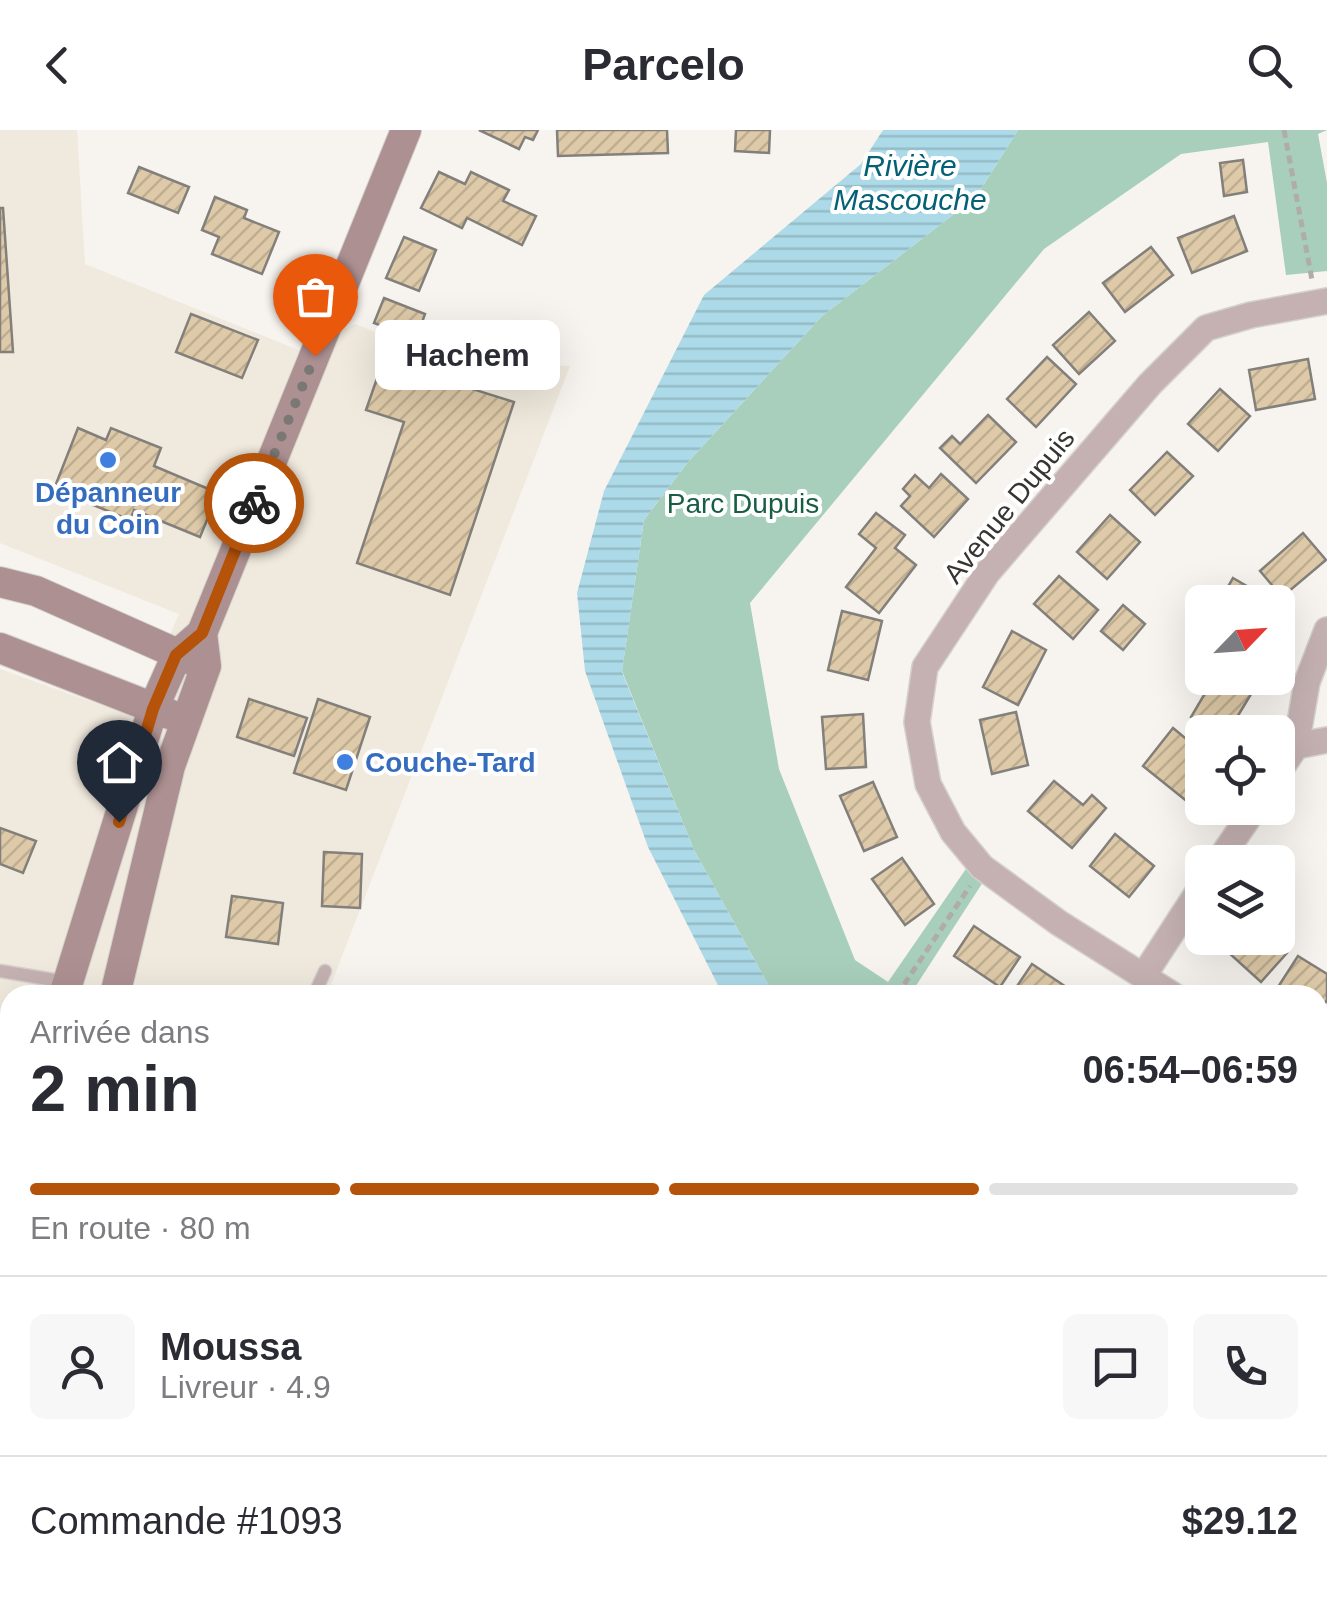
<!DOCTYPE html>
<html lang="fr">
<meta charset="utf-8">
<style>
body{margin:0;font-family:Arial,sans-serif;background:#f7f7f7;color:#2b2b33;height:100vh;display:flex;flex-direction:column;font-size:38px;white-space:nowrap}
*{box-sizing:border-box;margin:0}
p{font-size:32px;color:#7c7c81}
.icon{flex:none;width:55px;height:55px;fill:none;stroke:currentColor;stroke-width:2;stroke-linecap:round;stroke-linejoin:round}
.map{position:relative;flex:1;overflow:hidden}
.panel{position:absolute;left:0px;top:855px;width:1328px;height:620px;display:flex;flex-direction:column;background:#fff;border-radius:30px 30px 0 0;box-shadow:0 10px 40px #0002}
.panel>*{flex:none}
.needle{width:65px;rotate:65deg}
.controls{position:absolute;left:1185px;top:455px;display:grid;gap:20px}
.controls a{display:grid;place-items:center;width:110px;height:110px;border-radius:15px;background:#fff;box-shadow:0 10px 40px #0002;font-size:50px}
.pin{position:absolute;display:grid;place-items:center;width:85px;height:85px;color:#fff;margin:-102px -42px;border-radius:50% 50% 50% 0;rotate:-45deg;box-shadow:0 0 10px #0007}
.pin .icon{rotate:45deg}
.courier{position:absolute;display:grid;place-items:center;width:100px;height:100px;margin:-50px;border:8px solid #b45309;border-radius:50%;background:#fff;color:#222;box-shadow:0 2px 12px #0007}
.bubble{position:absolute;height:70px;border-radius:15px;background:#fff;box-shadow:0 10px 40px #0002;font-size:32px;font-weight:700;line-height:70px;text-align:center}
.summary em{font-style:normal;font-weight:700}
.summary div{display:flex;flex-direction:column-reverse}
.summary{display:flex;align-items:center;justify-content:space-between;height:170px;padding:0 30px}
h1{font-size:65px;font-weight:700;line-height:75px}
.bar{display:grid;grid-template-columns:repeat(4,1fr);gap:15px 10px;align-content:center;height:120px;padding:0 30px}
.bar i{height:12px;border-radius:8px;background:#e1e1e2}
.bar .selected{background:#b45309}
.bar p{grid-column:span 4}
.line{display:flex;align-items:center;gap:25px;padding:0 30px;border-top:2px solid #e1e1e2}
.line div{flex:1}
.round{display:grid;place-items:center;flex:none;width:105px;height:105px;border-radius:15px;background:#f7f7f7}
header{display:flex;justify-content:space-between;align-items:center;height:130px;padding:0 30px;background:#fff;font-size:45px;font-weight:700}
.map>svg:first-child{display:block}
.built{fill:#f0e9dd}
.park{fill:#a8cfbc}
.water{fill:url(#water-rules)}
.building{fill:url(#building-hatch);stroke:#83807b;stroke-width:2.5}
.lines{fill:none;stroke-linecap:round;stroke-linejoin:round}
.lane-casing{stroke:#d4d1cc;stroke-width:15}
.street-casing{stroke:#d4d1cc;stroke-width:28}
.secondary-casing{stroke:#d4d1cc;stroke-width:32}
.highway-casing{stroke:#d4d1cc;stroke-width:32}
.path{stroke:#afaca9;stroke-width:5;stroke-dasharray:8 5;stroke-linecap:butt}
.lane{stroke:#c5b1b2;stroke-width:12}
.street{stroke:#c5b1b2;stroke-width:25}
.secondary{stroke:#ad9092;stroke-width:30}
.highway{stroke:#8b6467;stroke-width:30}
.done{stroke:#7a7874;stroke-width:10;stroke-dasharray:0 18}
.route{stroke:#b45309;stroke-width:12}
.shop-dot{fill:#3f7fe0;stroke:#fff;stroke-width:4}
.labels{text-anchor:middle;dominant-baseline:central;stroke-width:8;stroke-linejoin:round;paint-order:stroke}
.shop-label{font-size:28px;font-weight:bold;fill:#366cbe;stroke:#fff}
.park-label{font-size:28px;fill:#185e44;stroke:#fff}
.street-label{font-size:28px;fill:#363533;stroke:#fff}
.water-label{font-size:30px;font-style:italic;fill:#046175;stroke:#fff}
</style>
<header><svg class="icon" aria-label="back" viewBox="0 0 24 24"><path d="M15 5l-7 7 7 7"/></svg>Parcelo<svg class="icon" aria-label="search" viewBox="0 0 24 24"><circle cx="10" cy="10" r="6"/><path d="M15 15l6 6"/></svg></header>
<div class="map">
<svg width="1327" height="1475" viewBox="0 0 1327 1475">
<defs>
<pattern id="water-rules" width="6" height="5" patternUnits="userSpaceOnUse" patternTransform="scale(2.5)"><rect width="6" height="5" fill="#addae8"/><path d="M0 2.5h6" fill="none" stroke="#95bcc7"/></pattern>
<pattern id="building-hatch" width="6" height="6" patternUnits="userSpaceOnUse" patternTransform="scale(2.5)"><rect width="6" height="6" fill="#decaa8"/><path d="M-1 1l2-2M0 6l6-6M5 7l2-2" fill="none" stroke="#bfae91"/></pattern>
</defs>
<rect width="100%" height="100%" fill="#f7f3ee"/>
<!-- built -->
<g class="built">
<polygon points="0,0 77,0 85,134 301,221 355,194 455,233 570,236 327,865 10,865 10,1009 0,1004 0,539 134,587 179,484 0,413"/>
<polygon points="160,1465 451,1465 453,1475 163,1475"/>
</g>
<!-- park -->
<polygon class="park" points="1018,0 1327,0 1318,4 1327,53 1327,141 1286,145 1268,12 1181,24 1044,119 750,473 779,639 855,830 888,852 970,733 985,749 910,865 774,865 694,720 622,541 644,390 688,332 822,186 976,67"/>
<!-- water -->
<g class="water">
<polygon points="883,0 1018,0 976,67 822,186 688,332 644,390 622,542 694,720 774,865 723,865 648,717 585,541 577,463 604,361 704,165 861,34"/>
<polygon points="1318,1177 1327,1181 1327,1312 1318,1307"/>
</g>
<!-- building -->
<g class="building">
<polygon points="479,0 538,0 533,10 525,7 519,19"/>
<polygon points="557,0 667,0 668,23 558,26"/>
<polygon points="736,0 770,0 769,23 735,21"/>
<polygon points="1243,30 1247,62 1224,66 1220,33"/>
<polygon points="139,37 189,57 178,83 128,63"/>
<polygon points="439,42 465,54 471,42 509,60 503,71 536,86 522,115 467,88 462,98 421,78"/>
<polygon points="215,67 247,80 244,88 279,102 262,144 212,124 219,107 202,100"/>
<polygon points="0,78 3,78 13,222 0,222"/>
<polygon points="1234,86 1247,121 1192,143 1178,108"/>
<polygon points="404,107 436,120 419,161 386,148"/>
<polygon points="1151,117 1173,145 1125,182 1103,153"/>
<polygon points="384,168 425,184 416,209 374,193"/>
<polygon points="1089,182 1115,211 1079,244 1053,215"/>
<polygon points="191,184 258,210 242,248 176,222"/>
<polygon points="1047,227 1076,254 1036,297 1007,269"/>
<polygon points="1308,229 1315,269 1256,280 1249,240"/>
<polygon points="383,231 514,272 450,465 357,433 404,292 366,280"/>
<polygon points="1220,259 1250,286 1218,321 1188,294"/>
<polygon points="988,285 1016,312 976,353 940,318 952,306 960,314"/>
<polygon points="78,298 106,310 111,298 161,318 154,336 218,363 200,407 134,380 130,390 54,359"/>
<polygon points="1167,322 1193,346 1155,385 1130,360"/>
<polygon points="941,344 968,369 934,407 901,376 910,366 903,359 915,345 929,358"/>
<polygon points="876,383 905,405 895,418 916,435 879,483 846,457 876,418 859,404"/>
<polygon points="1110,385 1140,412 1107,449 1077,422"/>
<polygon points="1303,403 1326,430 1282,467 1260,441"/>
<polygon points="1059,446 1098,480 1073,509 1034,474"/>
<polygon points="1233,448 1269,469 1267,472 1227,472 1222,467"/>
<polygon points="1123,475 1145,494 1123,520 1101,501"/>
<polygon points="842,481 882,491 868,550 828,540"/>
<polygon points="1012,501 1046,520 1018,575 983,557"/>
<polygon points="1214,548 1240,548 1256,556 1228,602 1216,602 1191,587"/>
<polygon points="249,569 307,588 294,626 237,607"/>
<polygon points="318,569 370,587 346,660 294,643"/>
<polygon points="1016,582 1028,635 992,644 980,590"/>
<polygon points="863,584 866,637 826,639 822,587"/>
<polygon points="1173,598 1202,622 1202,656 1189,673 1143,636"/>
<polygon points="1054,651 1083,675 1092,665 1106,678 1072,718 1028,681"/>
<polygon points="873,652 897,707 864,721 840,666"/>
<polygon points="0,698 36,711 23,743 0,734"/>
<polygon points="1115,704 1154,736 1129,767 1090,736"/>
<polygon points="324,722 362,724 360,778 322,776"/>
<polygon points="902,728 934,774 905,795 872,749"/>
<polygon points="232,766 283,773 278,814 226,807"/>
<polygon points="974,796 1020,827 1000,857 954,826"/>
<polygon points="1223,808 1269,808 1287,823 1261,852 1218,813"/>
<polygon points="1298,826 1327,844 1327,870 1318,885 1318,865 1284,865 1276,860"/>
<polygon points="1032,834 1078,865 1011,865"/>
<polygon points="372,1465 428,1465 430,1475 327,1475"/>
<polygon points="517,1465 561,1465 564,1475 520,1475"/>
<polygon points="773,1465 819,1465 815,1475 769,1475"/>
<polygon points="1106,1465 1147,1465 1144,1475 1133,1475"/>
<polygon points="1215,1465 1239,1465 1257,1475 1210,1475"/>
</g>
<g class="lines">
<!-- lane casing -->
<g class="lane-casing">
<g id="lane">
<polyline points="0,841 66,852"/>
<polyline points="314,865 325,841"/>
<polyline points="435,1465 438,1475"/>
<polyline points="221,1475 222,1465"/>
</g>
</g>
<!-- street casing -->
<g class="street-casing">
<g id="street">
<polyline points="1296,616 1327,610"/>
<polyline points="1278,643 1296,616 1307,552 1327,500"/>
<polyline points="1218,732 1255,678"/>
<polyline points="1144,845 1202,756"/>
<polyline points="1173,865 1059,793 982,737 953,702 928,654 917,592 925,537 987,443 1150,254 1206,198 1251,185 1327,171"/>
<polyline points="1318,958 1327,963"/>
<polyline points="1318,1453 1327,1457"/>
<polyline points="615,1465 618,1475"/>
</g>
</g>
<!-- secondary casing -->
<g class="secondary-casing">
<g id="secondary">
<polyline points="0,452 36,461 196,532"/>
<polyline points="0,518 169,584"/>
<polyline points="64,865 153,579 177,525 202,503 406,0"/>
<polyline points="115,865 170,636 206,536 202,503"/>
<path d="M 10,1135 C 7,1192 0,1253 10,1310"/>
<polyline points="40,1465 42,1475"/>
</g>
</g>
<!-- highway casing -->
<g class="highway-casing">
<g id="highway">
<polyline points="0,1123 10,1126"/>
<polyline points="0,1157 9,1155"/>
</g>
</g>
<!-- path -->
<g class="path">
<polyline points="1284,0 1312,150"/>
<polyline points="897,865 970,756"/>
<polyline points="0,1410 8,1475"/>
</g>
<!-- lane -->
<use href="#lane" class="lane"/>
<!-- street -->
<use href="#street" class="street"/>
<!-- secondary -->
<use href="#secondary" class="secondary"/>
<!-- highway -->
<use href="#highway" class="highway"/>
</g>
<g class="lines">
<!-- done -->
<polyline class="done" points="254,373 315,226"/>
<!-- route -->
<polyline class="route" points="119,692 153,579 176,525 202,503 254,373"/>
</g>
<!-- markers -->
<g class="shop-dot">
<circle cx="108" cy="330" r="10"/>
<circle cx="345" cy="632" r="10"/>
</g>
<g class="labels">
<!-- shop labels -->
<g class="shop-label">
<text x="108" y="362">Dépanneur<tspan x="108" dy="32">du Coin</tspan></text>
<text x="365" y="632" text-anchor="start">Couche-Tard</text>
</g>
<!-- park labels -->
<g class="park-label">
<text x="743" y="373">Parc Dupuis</text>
</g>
<!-- street labels -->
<g class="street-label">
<text transform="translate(1009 376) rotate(-51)">Avenue Dupuis</text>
</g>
<!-- water labels -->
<g class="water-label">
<text x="910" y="35">Rivière<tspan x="910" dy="34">Mascouche</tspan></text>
</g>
</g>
</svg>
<div class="controls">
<a><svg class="needle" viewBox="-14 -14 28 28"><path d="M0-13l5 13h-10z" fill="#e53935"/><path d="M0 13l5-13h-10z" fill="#7c7c81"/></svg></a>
<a><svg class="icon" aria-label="locate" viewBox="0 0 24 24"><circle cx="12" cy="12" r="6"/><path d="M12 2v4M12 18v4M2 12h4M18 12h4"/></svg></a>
<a><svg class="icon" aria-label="layers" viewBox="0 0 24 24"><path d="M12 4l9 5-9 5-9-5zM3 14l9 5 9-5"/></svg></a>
</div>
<div class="pin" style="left:315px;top:226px;background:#ea580c"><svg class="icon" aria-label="bag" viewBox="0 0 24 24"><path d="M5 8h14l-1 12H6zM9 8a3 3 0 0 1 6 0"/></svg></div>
<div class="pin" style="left:119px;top:692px;background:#1f2937"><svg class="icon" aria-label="home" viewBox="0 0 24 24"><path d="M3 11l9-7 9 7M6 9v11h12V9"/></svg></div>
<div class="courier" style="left:254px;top:373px"><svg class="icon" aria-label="bike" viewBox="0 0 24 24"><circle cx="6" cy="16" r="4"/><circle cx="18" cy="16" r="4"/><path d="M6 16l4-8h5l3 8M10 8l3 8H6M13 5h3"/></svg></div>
<div class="bubble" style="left:375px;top:190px;width:185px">Hachem</div>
<section class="panel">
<div class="summary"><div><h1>2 min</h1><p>Arrivée dans</p></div><em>06:54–06:59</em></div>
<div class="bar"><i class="selected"></i><i class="selected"></i><i class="selected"></i><i></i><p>En route · 80 m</p></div>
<div class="line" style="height:180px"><a class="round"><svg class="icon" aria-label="person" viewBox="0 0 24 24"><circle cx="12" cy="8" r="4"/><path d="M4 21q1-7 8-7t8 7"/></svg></a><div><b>Moussa</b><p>Livreur · 4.9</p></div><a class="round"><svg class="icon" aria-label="chat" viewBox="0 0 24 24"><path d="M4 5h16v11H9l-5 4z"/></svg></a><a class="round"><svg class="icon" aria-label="phone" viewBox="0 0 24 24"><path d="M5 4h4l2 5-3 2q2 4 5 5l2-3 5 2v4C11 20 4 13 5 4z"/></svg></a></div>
<div class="line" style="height:130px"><div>Commande #1093</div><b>$29.12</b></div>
</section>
</div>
